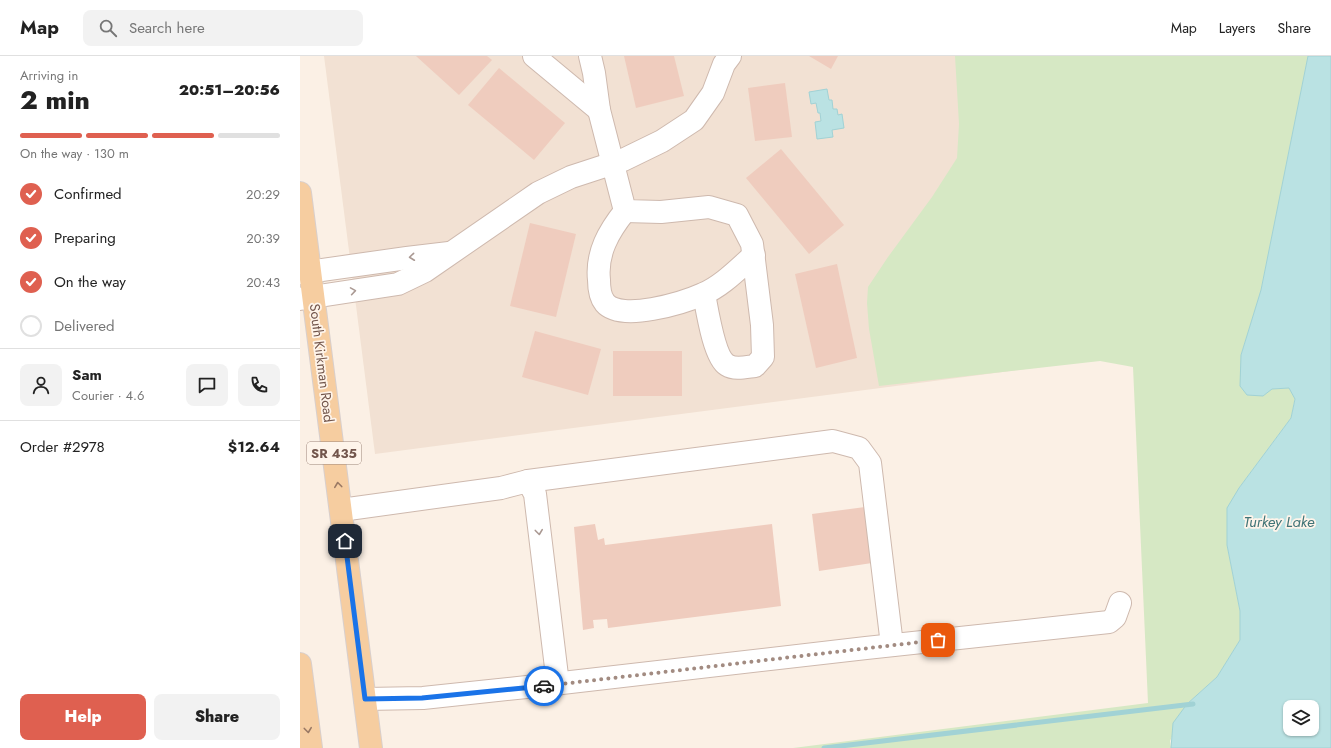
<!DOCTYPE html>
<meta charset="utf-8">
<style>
body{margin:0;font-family:Jost,sans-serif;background:#f2f2f2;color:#222;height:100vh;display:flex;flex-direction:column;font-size:15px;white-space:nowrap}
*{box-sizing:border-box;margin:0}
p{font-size:13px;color:#767676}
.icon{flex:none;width:22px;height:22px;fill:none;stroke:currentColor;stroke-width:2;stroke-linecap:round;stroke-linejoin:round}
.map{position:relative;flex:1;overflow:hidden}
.drawer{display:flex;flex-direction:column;background:#fff;width:300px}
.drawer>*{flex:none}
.fabs{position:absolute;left:983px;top:644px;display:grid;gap:8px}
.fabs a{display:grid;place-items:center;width:36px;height:36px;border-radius:8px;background:#fff;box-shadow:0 1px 3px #0004;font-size:20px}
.pin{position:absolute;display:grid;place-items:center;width:34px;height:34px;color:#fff;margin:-17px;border-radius:8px;box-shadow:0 2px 6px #0006}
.courier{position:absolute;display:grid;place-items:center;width:40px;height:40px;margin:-20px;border:3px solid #1a73e8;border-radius:50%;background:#fff;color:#222;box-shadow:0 1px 5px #0007}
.overview em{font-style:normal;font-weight:800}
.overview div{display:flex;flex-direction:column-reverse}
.overview{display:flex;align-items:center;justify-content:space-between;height:68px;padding:0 20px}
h1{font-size:26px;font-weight:800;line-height:30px}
.bar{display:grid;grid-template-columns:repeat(4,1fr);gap:6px 4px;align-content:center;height:48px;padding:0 20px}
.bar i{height:5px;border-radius:3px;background:#e0e0e0}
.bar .on{background:#df6050}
.bar p{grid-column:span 4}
.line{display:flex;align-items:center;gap:10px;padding:0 20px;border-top:1px solid #e0e0e0}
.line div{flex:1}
.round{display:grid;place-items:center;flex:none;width:42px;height:42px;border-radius:8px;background:#f2f2f2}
ol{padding:0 20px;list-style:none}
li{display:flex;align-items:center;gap:12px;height:44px}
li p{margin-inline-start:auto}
li .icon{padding:4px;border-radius:50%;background:#df6050;color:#fff;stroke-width:4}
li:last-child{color:#767676}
li i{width:22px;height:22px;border:2px solid #e0e0e0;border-radius:50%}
.cta{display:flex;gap:8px;margin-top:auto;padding:8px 20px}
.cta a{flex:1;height:46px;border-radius:8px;background:#df6050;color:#fff;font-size:16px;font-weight:800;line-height:46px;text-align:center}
.cta a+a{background:#f2f2f2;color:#222}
header{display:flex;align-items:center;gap:24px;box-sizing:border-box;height:56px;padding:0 20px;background:#fff;border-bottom:1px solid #e0e0e0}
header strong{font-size:19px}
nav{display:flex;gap:22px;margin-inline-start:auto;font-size:14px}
.search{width:280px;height:36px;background:#f2f2f2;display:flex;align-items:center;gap:10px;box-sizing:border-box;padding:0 14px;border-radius:8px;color:#767676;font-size:15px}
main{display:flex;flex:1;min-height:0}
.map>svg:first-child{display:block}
.residential{fill:#f2e1d3}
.green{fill:#d6e8c4}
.water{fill:#bae2e3;stroke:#a1d2d5;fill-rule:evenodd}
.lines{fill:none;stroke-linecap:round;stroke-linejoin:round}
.stream{stroke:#a1d2d5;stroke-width:5}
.building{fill:#efccbe}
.minor-casing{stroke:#ceb9ae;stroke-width:24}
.major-casing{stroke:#d8cfcd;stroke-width:24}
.minor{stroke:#fff;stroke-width:22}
.major{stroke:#f6cda0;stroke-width:22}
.oneway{stroke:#aa9993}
.oneway2{stroke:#9a7964}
.done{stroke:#a28b81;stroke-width:4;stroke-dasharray:0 7.2}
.route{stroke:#1a73e8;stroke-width:5}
.labels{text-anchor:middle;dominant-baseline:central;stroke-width:3.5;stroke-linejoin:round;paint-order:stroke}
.shield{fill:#fef4ea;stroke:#9c857b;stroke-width:1}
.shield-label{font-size:13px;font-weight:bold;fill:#72554b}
.street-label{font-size:14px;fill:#72554b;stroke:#fef4ea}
.water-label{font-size:15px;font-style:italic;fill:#407477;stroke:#fef4ea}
</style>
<header>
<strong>Map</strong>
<div class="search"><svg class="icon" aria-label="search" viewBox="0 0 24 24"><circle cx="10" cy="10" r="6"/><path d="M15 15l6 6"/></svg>Search here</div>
<nav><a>Map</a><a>Layers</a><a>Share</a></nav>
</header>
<main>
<section class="drawer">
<div class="overview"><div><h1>2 min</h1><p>Arriving in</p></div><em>20:51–20:56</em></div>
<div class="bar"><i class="on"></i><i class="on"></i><i class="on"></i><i></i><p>On the way · 130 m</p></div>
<ol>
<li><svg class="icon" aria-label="check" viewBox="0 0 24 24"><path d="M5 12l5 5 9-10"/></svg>Confirmed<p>20:29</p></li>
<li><svg class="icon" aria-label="check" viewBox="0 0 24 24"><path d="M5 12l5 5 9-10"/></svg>Preparing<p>20:39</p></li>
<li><svg class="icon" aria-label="check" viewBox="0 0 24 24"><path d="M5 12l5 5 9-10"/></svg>On the way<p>20:43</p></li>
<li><i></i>Delivered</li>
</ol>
<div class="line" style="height:72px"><a class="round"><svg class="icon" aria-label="person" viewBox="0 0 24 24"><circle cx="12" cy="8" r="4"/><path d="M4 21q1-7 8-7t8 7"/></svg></a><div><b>Sam</b><p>Courier · 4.6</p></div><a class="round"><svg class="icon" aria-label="chat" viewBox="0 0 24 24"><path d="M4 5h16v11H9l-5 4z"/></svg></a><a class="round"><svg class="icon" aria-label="phone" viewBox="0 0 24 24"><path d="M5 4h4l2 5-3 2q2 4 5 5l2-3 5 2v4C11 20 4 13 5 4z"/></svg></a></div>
<div class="line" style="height:52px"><div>Order #2978</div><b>$12.64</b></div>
<div class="cta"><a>Help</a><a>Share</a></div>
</section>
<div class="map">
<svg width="1031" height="692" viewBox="0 0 1031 692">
<rect width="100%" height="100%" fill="#fbf0e5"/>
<!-- residential -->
<polygon class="residential" points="24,0 1031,0 1031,273 75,398"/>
<!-- green -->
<polygon class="green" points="655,0 1008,0 961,234 941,299 972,333 989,332 995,342 991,362 939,432 927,489 940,555 940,584 917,621 887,648 870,685 871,692 493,692 848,647 833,311 800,305 579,330 569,273 567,247 568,231 588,201 632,141 657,102 659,68"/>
<!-- water -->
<g class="water">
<path d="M 1008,0 L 1031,0 L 1031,692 L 871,692 L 873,667 L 887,648 L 917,621 L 940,584 L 940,555 L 927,489 L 927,452 L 939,432 L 991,362 L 995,343 L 989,332 L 972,333 L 963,340 L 947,339 L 940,330 L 941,299 L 961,234 ZM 990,651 L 1012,651 L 1012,673 L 990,673 Z"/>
<polygon points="527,33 529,44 532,44 533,53 537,53 538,59 542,58 544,72 532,74 533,81 517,83 515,66 521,65 520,57 518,57 516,47 511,48 509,36"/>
</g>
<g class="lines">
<!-- stream -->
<polyline class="stream" points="524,692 893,648"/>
</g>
<!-- building -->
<g class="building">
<polygon points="116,0 187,0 192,4 159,39"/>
<polygon points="324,0 374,0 384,40 336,52"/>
<polygon points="509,0 538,0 531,13"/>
<polygon points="199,12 265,67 234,104 168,49"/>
<polygon points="485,27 492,81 455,85 448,32"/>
<polygon points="481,93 544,169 509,198 446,122"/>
<polygon points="230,167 276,178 256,261 210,250"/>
<polygon points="537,208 557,302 516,312 495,218"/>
<polygon points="235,275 301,293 288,339 222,321"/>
<rect x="313" y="295" width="69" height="45"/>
<polygon points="565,451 572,507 519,515 512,458"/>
<polygon points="295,468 298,484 304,482 305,489 472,468 481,550 308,572 307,563 293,564 294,572 283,574 274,471"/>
</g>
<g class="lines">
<!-- minor casing -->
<g class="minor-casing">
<g id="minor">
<polyline points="234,0 299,54"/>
<path d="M 290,0 L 294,17 L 299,54 L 325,155 L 361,156 L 409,151 L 437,159 L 452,188 L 462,269 L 463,301 L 455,310 C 446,311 435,314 427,309 C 414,301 407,253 404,238"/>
<path d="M 325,155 C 309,175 296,197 299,224 C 299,231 300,241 305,247 C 321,266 383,247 403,238 C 422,230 438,213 454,199"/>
<polyline points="0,217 107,202 149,197"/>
<polyline points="0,243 98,228 125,215 238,137 271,121 323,104 362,85 394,64 413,37 424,8 430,0"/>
<polyline points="228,425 533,385 559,392 570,407 592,589"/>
<polyline points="41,454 201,432 228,425 235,438 258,628"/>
<polyline points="65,643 123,642 236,630 566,592 809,566 815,561 820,547"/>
</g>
</g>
<!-- major casing -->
<g class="major-casing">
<g id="major">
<polyline points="0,137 71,692"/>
<polyline points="0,608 11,692"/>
</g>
</g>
<!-- minor -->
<use href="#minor" class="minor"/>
<!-- major -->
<use href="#major" class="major"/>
</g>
<!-- one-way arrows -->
<defs><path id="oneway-chevron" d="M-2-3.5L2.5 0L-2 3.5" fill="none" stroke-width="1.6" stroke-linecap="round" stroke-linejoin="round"/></defs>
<g class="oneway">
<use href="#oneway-chevron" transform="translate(112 201) rotate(174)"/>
<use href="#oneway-chevron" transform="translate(53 235) rotate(-9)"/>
<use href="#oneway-chevron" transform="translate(239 476) rotate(83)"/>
</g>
<g class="oneway2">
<use href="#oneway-chevron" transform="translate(38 429) rotate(-97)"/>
<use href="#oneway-chevron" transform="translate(8 674) rotate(83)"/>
</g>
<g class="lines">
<!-- done -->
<polyline class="done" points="244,630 638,584"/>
<!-- route -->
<polyline class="route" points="45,485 65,643 122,642 244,630"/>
</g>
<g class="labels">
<!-- shield labels -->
<rect class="shield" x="7" y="386" width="54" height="22" rx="3"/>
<g class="shield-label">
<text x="34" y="397">SR 435</text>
</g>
<!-- street labels -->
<g class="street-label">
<text transform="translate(22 307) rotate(83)">South Kirkman Road</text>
</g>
<!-- water labels -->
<g class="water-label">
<text x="979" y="466">Turkey Lake</text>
</g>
</g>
</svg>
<div class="fabs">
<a><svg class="icon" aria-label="layers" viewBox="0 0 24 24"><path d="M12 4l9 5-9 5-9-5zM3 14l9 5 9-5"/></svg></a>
</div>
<div class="pin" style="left:638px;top:584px;background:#ea580c"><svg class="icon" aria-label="bag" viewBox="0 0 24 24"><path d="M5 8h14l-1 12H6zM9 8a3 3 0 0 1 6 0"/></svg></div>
<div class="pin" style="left:45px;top:485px;background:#1f2937"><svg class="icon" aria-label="home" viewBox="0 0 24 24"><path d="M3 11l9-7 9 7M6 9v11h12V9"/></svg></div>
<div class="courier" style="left:244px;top:630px"><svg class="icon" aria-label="car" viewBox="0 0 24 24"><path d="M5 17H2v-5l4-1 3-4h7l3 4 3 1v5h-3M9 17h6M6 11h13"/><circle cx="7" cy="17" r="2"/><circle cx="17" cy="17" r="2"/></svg></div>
</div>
</main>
